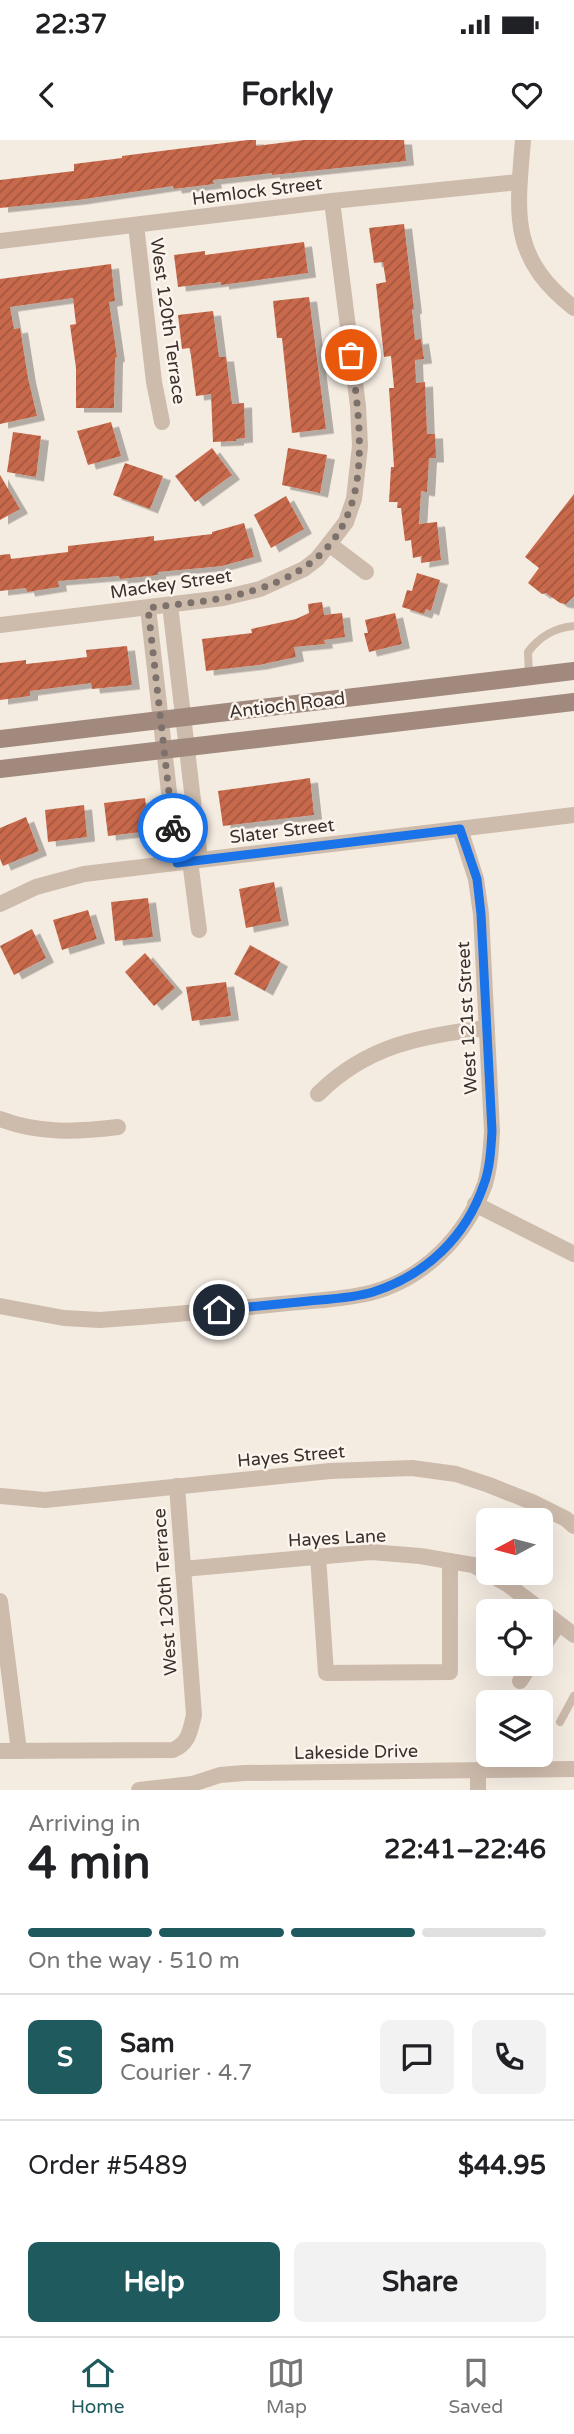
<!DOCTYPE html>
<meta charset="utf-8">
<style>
body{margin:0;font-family:"Varela Round",sans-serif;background:#f2f2f2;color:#202124;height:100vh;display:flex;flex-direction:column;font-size:26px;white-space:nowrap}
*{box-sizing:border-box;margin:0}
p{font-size:23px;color:#757577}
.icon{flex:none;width:38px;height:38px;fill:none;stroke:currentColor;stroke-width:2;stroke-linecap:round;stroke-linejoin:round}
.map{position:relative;height:1650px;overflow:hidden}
.drawer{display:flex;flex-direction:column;background:#fff;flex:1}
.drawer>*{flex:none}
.needle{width:46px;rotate:263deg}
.tools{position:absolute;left:476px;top:1368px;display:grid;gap:14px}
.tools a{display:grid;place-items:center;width:77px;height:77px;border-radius:10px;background:#fff;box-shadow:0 7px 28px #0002;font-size:35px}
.pin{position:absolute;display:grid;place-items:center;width:60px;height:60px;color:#fff;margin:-30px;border:4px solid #fff;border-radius:50%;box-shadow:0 2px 7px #0007}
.courier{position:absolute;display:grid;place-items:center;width:70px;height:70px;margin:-35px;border:5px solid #1a73e8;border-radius:50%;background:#fff;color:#222;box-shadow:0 2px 9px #0007}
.head em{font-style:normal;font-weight:700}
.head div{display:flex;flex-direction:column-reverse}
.head{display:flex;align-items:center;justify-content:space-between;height:119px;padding:0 28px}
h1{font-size:46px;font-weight:700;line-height:52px}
.bar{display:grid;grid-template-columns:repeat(4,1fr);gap:10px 7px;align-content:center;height:84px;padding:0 28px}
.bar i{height:9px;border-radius:5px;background:#e0e0e0}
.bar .selected{background:#1f5a5e}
.bar p{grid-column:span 4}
.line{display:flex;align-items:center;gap:18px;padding:0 28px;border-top:2px solid #e0e0e0}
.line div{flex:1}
.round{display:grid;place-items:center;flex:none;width:74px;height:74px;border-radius:10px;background:#f2f2f2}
.cta{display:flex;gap:14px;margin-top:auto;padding:14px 28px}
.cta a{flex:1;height:80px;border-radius:10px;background:#1f5a5e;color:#fff;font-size:28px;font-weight:700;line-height:80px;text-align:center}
.cta a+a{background:#f2f2f2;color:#202124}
.status{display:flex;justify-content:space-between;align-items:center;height:49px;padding:0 35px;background:#fff;direction:ltr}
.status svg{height:19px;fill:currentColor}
header{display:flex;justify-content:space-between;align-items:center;height:91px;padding:0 28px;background:#fff;font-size:32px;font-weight:700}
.dock{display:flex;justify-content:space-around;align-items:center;height:98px;border-top:2px solid #e0e0e0;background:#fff;font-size:19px;color:#757577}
.dock a{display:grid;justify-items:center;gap:4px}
.dock .selected{color:#1f5a5e}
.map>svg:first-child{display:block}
.building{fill:url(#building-hatch);filter:url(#shadow)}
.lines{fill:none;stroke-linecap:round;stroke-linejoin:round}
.lane{stroke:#cdbbac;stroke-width:8}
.street{stroke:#cdbbac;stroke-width:16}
.secondary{stroke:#a18a7d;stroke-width:18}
.done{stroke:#7c716b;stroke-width:7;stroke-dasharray:0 12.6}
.route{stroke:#1a73e8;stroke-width:9}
.labels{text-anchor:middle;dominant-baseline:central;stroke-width:5;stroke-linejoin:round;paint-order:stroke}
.street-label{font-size:18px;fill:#3b302b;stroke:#fbf5ee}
</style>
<div class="status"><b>22:37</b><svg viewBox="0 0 49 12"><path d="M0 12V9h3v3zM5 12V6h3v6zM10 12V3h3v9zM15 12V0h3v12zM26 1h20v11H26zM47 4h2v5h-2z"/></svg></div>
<header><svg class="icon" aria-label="back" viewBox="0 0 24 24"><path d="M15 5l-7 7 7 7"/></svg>Forkly<svg class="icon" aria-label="heart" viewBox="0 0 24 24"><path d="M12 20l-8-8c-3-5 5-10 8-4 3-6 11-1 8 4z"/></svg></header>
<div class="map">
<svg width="574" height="1650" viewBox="0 0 574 1650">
<defs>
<pattern id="building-hatch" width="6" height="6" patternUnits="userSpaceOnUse" patternTransform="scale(1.75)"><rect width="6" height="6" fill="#c8694b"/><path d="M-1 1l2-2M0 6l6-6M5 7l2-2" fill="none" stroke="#a4573f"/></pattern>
<filter id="shadow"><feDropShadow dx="8" dy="4.5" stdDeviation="0" flood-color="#0004"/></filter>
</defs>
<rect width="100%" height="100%" fill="#f4ebe1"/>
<!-- building -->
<g class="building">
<polygon points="248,0 256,0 256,6 304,0 404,0 406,21 272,35 272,33 213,40 214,44 174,49 173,46 78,60 0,68 0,40 74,31 74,24 122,18 122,16"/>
<polygon points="404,84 414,169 412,170 415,200 421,199 424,219 415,220 416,243 425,242 427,294 435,294 436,318 429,318 427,352 421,351 419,384 437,382 441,420 421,423 422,416 413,418 411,400 405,401 401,368 397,368 398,362 389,362 391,327 394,327 389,248 394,248 391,216 384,217 376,144 386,142 383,122 374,123 369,88"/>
<polygon points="304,102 308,133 221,145 221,142 178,147 174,115 205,111 205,115"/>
<polygon points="111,124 115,161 109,162 117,217 115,218 114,268 76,268 76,228 70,185 76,184 73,158 10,167 14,189 20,188 28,238 37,276 0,284 0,139"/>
<polygon points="309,157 326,289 292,293 282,198 277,198 273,161"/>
<polygon points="213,171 219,217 226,217 232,264 244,263 245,298 236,299 236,301 213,302 211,254 196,256 190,208 182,209 178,175"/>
<polygon points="111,282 121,316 88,325 77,291"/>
<polygon points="13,292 41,296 36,337 7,332"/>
<polygon points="212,308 232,335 195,362 175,336"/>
<polygon points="288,308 327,315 320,353 282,345"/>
<polygon points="125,323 163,336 150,369 113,355"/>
<polygon points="0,335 20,369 0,380"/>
<polygon points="574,354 574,456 566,464 560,463 546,453 542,454 528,443 539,428 525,417"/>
<polygon points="286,356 304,389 271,408 254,375"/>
<polygon points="244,383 254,417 222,426 158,432 158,435 120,439 119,436 58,441 59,447 27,452 26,448 0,451 0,415 10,414 11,419 68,412 68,406 154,396 154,401 212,394 212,392"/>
<polygon points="417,433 440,440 431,471 426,469 424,474 402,467 407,450 412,451"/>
<polygon points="322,462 324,475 342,473 345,497 324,500 325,504 294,507 296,517 259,525 206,531 202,499 252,493 251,489 296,479 309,473 308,464"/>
<polygon points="395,473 402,504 369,512 364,493 368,493 365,480"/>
<polygon points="127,506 132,545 92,549 91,543 30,551 30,556 0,560 0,523 26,520 26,524 63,520 87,517 86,510"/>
<polygon points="310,638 314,675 223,686 218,651"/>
<polygon points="145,658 149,691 108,696 104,663"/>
<polygon points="84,665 87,697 48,702 45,670"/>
<polygon points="26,677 39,711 3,726 0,719 0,688"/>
<polygon points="274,742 281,781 246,788 239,749"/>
<polygon points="148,758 153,797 115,801 111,762"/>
<polygon points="88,770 97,799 62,810 53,780"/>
<polygon points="32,789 46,818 14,835 0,806"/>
<polygon points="250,805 280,822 265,851 234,834"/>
<polygon points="145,813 175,848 154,866 125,832"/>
<polygon points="226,842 231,876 192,881 186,847"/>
</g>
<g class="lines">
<!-- lane -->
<g class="lane">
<path d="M 529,536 L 528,512 C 540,496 554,488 574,486"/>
<polyline points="560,1582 574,1556"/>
</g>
<!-- street -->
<g class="street">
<path d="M 523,0 C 517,74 509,117 574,168"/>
<polyline points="136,85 154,242 162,282"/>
<polyline points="0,101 332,61 519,42"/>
<polyline points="329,404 366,432"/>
<polyline points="170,465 200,720"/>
<polyline points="148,468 177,722"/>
<polyline points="0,485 223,458 260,449 304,429 317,419 329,404 346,382 354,359 360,306 358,266 332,61"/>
<polyline points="190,721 199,790"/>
<polyline points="0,764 36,747 84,734 574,675"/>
<path d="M 318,954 C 367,905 421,896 487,888"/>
<path d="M 0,979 C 39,994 77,992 118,987"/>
<polyline points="475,1064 574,1114"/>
<path d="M 0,1166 L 64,1178 L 100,1180 C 156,1176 213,1171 269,1165 C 302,1161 337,1161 370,1153 C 424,1139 466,1096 485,1044 C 490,1027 491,1009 492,991 L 481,774 L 476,739 L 460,689"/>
<polyline points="0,1356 45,1360 330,1331 412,1328 456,1334 489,1345 532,1362 566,1379 574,1386"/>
<polyline points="318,1416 326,1533 450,1532 450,1421"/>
<polyline points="183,1429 371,1412 420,1416 473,1425 507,1444 574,1495"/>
<polyline points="0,1461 19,1611"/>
<polyline points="541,1510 558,1484"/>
<polyline points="520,1541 531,1524"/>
<path d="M 0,1611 L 173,1610 C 189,1603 190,1591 194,1575 L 177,1346"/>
<polyline points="478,1630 478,1650"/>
<polyline points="139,1650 192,1644 220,1635 244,1633 574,1629"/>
</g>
<!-- secondary -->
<g class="secondary">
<polyline points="0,599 574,531"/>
<polyline points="0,629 574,562"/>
</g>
</g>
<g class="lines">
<!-- done -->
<path class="done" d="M 173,688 L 148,468 C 185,463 222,461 258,449 C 376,411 365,316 351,215"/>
<!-- route -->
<path class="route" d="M 173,688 L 177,723 L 460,689 L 477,739 L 481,774 L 492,991 C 491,1009 490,1028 484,1044 C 466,1097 426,1135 373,1152 C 353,1158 331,1159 309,1161 C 279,1164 249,1167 219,1170"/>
</g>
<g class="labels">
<!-- street labels -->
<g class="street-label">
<text transform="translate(257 51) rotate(-7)">Hemlock Street</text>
<text transform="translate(168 181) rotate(82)">West 120th Terrace</text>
<text transform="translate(171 444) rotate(-8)">Mackey Street</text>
<text transform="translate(287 565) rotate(-7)">Antioch Road</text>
<text transform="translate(282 691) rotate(-7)">Slater Street</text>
<text transform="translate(467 878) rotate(-93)">West 121st Street</text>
<text transform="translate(291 1316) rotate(-5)">Hayes Street</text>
<text transform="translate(337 1398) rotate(-3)">Hayes Lane</text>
<text transform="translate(165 1452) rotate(-94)">West 120th Terrace</text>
<text transform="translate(356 1612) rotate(-1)">Lakeside Drive</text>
</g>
</g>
</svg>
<div class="tools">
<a><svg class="needle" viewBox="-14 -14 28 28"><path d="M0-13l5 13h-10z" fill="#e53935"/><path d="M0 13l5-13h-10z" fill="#757577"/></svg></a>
<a><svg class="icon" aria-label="locate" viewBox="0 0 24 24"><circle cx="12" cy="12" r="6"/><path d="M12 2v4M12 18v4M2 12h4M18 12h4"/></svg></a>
<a><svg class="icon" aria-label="layers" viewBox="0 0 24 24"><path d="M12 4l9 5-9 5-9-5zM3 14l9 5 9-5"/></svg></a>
</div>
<div class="pin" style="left:351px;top:215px;background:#ea580c"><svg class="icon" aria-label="bag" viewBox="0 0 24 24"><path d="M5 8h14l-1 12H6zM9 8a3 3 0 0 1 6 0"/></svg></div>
<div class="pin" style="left:219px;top:1170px;background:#1f2937"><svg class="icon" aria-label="home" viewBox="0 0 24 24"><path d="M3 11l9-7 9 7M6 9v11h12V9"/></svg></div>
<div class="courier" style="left:173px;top:688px"><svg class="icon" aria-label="bike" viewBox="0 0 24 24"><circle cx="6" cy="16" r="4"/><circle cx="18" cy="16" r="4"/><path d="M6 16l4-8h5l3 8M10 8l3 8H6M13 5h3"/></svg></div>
</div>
<section class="drawer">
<div class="head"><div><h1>4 min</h1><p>Arriving in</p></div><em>22:41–22:46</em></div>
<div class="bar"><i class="selected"></i><i class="selected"></i><i class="selected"></i><i></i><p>On the way · 510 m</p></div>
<div class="line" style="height:126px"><b class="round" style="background:#1f5a5e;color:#fff">S</b><div><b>Sam</b><p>Courier · 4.7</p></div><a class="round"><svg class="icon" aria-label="chat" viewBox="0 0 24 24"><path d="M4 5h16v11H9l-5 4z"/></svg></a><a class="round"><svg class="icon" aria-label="phone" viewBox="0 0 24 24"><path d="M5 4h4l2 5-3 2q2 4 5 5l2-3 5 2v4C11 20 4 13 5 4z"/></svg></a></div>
<div class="line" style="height:91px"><div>Order #5489</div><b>$44.95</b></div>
<div class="cta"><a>Help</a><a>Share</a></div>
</section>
<nav class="dock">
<a class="selected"><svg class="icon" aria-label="home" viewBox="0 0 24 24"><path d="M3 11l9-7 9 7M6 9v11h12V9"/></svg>Home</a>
<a><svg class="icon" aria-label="map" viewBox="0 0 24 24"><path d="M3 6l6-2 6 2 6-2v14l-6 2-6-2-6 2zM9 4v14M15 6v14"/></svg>Map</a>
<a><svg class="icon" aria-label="saved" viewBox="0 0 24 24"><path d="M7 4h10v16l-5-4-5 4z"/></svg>Saved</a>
</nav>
